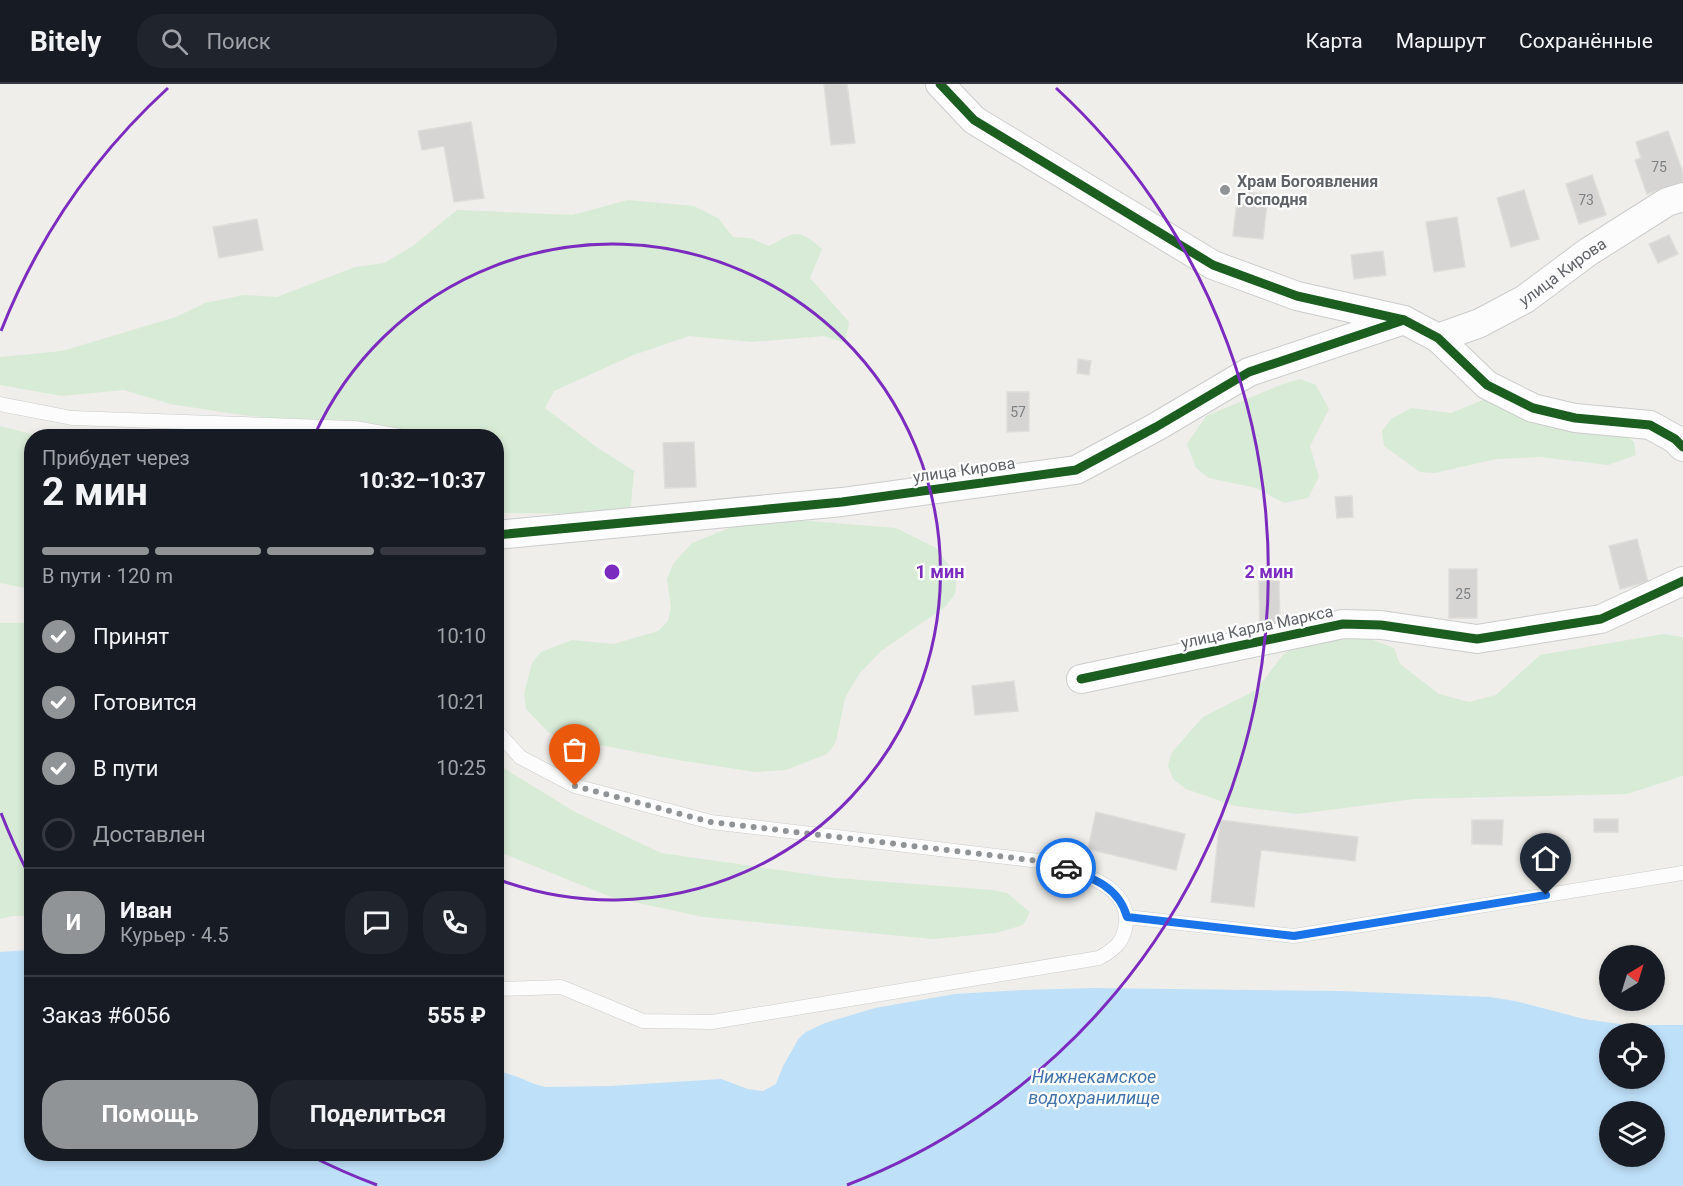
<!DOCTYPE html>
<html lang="ru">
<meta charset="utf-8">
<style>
body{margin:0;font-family:Roboto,sans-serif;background:#20242c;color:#f1f3f6;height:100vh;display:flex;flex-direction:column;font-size:22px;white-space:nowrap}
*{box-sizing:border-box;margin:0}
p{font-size:20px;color:#9ea1a6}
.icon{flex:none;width:33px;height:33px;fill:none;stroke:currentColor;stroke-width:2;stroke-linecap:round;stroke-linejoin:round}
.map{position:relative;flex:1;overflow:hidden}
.sheet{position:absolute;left:24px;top:345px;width:480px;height:732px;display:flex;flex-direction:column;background:#171b24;border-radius:24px;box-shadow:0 3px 9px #0003}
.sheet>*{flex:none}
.needle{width:39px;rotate:38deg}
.fabs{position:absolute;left:1599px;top:861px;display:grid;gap:12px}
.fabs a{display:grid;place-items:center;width:66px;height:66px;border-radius:50%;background:#171b24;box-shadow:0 3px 9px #0003;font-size:30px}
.pin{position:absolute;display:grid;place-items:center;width:51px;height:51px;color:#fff;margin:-62px -26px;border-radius:50% 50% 50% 0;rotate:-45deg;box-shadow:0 0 6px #0007}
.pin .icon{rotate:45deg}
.courier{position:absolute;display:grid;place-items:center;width:60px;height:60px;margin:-30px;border:4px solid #1a73e8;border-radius:50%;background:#fff;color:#222;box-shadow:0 2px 8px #0007}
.overview em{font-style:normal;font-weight:700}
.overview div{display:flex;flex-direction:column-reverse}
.overview{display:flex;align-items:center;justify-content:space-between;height:102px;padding:0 18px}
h1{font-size:39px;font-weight:700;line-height:45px}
.bar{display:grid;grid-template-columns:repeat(4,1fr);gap:9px 6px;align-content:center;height:72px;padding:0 18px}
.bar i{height:8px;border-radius:4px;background:#363941}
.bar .on{background:#919496}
.bar p{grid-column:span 4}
.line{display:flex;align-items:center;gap:15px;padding:0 18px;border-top:2px solid #363941}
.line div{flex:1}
.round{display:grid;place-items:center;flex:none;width:63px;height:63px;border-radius:24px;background:#20242c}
ol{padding:0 18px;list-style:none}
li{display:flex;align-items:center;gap:18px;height:66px}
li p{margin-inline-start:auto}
li .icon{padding:6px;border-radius:50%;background:#919496;color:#fff;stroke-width:4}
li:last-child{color:#9ea1a6}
li i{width:33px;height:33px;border:3px solid #363941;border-radius:50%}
.action{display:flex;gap:12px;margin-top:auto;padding:12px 18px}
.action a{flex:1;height:69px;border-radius:24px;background:#919496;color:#fff;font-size:24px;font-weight:700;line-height:69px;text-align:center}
.action a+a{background:#20242c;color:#f1f3f6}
header{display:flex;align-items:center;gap:36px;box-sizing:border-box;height:84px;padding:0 30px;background:#171b24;border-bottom:2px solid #363941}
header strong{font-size:28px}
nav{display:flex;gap:33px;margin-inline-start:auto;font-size:21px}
.search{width:420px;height:54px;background:#20242c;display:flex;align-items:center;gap:15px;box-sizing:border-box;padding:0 21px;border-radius:24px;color:#9ea1a6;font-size:22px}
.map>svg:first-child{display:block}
.green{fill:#d8ebd6}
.water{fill:#bfe0f9;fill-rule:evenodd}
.building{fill:#d6d5d3;stroke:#deddd9;stroke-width:1.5}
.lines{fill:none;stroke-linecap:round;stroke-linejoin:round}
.lane-casing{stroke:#cbcccc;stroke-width:15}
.street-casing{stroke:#cbcccc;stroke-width:30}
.lane{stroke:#fdfcfc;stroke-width:14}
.street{stroke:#fdfcfc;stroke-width:28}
.cycleway-casing{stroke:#fff;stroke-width:13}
.cycleway{stroke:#1b5e20;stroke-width:9}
.done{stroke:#919496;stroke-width:6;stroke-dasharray:0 10.8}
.route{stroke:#1a73e8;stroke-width:8}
.ring{fill:none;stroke:#7b2cbf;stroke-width:3}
.poi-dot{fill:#919496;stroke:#fff;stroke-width:2}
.labels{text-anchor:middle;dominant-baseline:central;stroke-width:4.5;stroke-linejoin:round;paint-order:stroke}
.number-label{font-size:14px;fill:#7e8184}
.poi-label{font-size:16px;font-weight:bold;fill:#5f6368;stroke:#fff;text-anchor:start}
.street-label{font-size:16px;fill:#5f6368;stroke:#fff}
.water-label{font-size:18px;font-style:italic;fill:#4174aa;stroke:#fff}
.centre{fill:#7b2cbf;stroke:#fff;stroke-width:3}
.ring-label{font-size:18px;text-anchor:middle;font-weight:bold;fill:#7b2cbf;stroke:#fff;stroke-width:4.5;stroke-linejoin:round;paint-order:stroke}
</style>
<header>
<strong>Bitely</strong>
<div class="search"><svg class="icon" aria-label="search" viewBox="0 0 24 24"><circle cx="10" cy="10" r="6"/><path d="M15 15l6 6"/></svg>Поиск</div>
<nav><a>Карта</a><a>Маршрут</a><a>Сохранённые</a></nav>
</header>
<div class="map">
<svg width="1683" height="1102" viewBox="0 0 1683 1102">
<rect width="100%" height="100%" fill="#efeeea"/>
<!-- green -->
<g class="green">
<path d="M 628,116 L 694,122 L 718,134 L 733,153 L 750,154 L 769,162 C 796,148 797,143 822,165 L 810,194 L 849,238 L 845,259 L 824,252 L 752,258 L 689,252 L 631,272 L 554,307 L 545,324 L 595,362 L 634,387 L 630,430 L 497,429 L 496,352 L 432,352 L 242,331 L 170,320 L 124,306 L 62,312 L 0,301 L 0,273 L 62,267 L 176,233 L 205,219 L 244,211 L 277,213 L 355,183 L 384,179 L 413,162 L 457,126 L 572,131 Z"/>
<polygon points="1300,295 1316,301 1329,325 1310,362 1319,393 1308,414 1284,419 1256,404 1209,394 1196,384 1187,360 1206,332 1283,300"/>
<polygon points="1488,314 1623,349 1634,358 1636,371 1608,381 1540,373 1496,375 1435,389 1420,388 1384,362 1382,347 1391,335 1411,324 1451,329"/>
<polygon points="0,342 39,352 82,352 32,352 31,505 0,499"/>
<polygon points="797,436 896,444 936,464 957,492 955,510 945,523 881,567 859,590 845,614 836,658 827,670 786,686 755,688 678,676 563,654 548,648 526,625 524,610 532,579 541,568 572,556 614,560 658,547 668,537 671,524 667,495 673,480 692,459 737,441"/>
<polygon points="0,539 31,539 32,832 13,832 0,835"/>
<polygon points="1352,548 1394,564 1400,580 1439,610 1469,618 1496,611 1540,571 1663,550 1683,553 1683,692 1627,710 1414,715 1298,730 1235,722 1186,705 1173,695 1168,682 1172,668 1203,633 1256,606 1283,571 1308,552"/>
<polygon points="497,680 575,728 661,769 835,794 993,806 1007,809 1030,828 1023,841 995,849 933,855 703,833 611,813 497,767"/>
</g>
<!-- water -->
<path class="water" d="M 31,866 L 32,1070 L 496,1070 L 498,988 C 515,989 529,1000 546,1003 L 611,1002 L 721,995 L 748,1005 L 763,1007 L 776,1000 L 783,982 L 799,954 L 806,948 L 825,939 L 875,924 L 955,910 L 1023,906 L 1093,904 L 1339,907 L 1490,913 L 1515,917 L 1584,935 L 1627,941 L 1683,941 L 1683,1102 L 0,1102 L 0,868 ZM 1610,950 L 1654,950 L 1654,994 L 1610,994 ZM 1610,1028 L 1654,1028 L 1654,1072 L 1610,1072 Z"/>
<!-- building -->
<g class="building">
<polygon points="824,0 847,0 855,59 831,61"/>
<polygon points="471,38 484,114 454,118 444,62 422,66 418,47"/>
<polygon points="1668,47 1683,89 1683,98 1647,110 1635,76 1641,74 1636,58"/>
<polygon points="1592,91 1606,131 1579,140 1566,100"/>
<polygon points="1524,106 1539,155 1511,163 1497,114"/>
<polygon points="1238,108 1268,110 1263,155 1233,152"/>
<polygon points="1457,133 1465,183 1434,188 1426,138"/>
<polygon points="257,135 263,166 219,174 213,143"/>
<polygon points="1669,151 1678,170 1658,179 1649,160"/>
<polygon points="1383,167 1386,191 1354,195 1351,171"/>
<polygon points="1078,275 1091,277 1089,291 1077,289"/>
<polygon points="1007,308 1029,308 1029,347 1007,348"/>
<polygon points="694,358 696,403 665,404 663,359"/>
<polygon points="1352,412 1353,433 1337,434 1335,413"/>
<polygon points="1637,455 1648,498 1620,505 1609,462"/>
<rect x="1449" y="485" width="28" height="49"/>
<polygon points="1259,497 1279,497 1280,546 1260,547"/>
<polygon points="1014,597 1018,627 975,631 972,602"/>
<polygon points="1096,728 1185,750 1176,786 1088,765"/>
<rect x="1594" y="735" width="24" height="13"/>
<polygon points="1220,736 1358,753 1355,777 1261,766 1254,823 1211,818"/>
<polygon points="1472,736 1503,736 1502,761 1472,760"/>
</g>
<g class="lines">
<!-- lane casing -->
<g class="lane-casing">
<g id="lane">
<polyline points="0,320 72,334 354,344 400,352"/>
<path d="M 496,646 L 520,673 L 575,702 L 711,738 L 1048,778 C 1076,788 1130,800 1126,839 C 1124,858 1115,865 1099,874 L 712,938 L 643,937 L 561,903 L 496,905"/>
<polyline points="1127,833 1294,852 1683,789"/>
</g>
</g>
<!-- street casing -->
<g class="street-casing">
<g id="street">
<polyline points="940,0 974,36 1213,181 1297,212 1404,236 1438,254 1487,301 1533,324 1575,334 1650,341 1675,355 1683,363"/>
<path id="s1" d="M 1438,254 L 1480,239 L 1525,215 L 1588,168 L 1667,118 L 1683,113"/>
<polyline points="496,451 842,418 1076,386 1156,343 1249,288 1404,236"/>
<polyline points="1081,595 1343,540 1381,541 1477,555 1601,535 1683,497"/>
</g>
</g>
<!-- lane -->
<use href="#lane" class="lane"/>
<!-- street -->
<use href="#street" class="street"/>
<!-- cycleway casing -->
<g class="cycleway-casing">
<g id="cycleway">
<polyline points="940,0 974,36 1213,181 1297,212 1404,236 1438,254 1487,301 1533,324 1575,334 1650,341 1675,355 1683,363"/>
<polyline points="496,451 842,418 1076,386 1156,343 1249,288 1404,236"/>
<polyline points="1081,595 1343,540 1381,541 1477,555 1601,535 1683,497"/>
</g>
</g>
<!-- cycleway -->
<use href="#cycleway" class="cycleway"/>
</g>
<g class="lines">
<!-- done -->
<polyline class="done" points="575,702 711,738 1048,778 1066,784"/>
<!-- route -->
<path class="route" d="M 1066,784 C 1093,794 1119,803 1127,833 L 1294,852 L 1546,811"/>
</g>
<!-- distance rings -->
<g class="ring">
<path d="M314 352A328 328 0 1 1 497 795"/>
<path d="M377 1101A657 657 0 0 1 309 1071M29 791A657 657 0 0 1 1 729M1 247A657 657 0 0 1 168 4M1056 4A657 657 0 0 1 847 1101"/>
</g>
<!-- markers -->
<circle class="poi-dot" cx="1225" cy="106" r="6"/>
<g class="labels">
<!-- number labels -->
<g class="number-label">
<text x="1659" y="83">75</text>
<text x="1586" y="116">73</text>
<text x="1018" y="328">57</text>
<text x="1463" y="510">25</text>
</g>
<!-- poi labels -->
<g class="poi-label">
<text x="1237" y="97">Храм Богоявления<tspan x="1237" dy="18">Господня</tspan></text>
</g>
<!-- street labels -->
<g class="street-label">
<text stroke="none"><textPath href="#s1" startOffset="142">улица Кирова</textPath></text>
<text transform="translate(964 386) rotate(-8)">улица Кирова</text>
<text transform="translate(1257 543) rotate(-12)">улица Карла Маркса</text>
</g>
<!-- water labels -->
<g class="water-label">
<text x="1094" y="992">Нижнекамское<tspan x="1094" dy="21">водохранилище</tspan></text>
</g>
</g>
<circle cx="612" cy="488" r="9" class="centre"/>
<g class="ring-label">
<text x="940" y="494">1 мин</text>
<text x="1269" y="494">2 мин</text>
</g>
</svg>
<div class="fabs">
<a><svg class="needle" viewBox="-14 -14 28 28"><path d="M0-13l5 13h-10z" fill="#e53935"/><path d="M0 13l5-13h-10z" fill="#9ea1a6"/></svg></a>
<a><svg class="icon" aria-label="locate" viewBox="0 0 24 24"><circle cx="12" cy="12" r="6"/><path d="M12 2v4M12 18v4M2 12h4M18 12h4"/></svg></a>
<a><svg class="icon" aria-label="layers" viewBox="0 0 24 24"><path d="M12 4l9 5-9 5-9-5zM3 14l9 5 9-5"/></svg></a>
</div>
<div class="pin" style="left:575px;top:702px;background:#ea580c"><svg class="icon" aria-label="bag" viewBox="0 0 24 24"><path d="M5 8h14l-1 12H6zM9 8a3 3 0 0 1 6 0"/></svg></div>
<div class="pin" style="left:1546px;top:811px;background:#1f2937"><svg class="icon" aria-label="home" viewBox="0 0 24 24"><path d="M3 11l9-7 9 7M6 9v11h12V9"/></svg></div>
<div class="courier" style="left:1066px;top:784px"><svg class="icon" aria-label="car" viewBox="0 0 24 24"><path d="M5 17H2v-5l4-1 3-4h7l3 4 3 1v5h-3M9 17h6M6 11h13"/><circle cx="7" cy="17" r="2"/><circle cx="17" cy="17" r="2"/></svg></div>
<section class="sheet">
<div class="overview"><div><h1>2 мин</h1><p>Прибудет через</p></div><em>10:32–10:37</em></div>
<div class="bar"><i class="on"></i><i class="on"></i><i class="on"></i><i></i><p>В пути · 120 m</p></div>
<ol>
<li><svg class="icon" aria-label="check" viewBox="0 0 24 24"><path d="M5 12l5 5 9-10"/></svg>Принят<p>10:10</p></li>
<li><svg class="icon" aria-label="check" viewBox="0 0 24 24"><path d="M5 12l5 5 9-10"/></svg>Готовится<p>10:21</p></li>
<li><svg class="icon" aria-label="check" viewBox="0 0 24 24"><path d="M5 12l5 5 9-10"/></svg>В пути<p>10:25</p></li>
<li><i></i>Доставлен</li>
</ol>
<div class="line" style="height:108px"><b class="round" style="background:#919496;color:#fff">И</b><div><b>Иван</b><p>Курьер · 4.5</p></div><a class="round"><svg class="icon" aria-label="chat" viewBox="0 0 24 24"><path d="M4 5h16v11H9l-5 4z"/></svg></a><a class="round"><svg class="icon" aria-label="phone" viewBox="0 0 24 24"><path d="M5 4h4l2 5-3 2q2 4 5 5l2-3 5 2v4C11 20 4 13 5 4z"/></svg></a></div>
<div class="line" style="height:78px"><div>Заказ #6056</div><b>555 ₽</b></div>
<div class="action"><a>Помощь</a><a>Поделиться</a></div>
</section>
</div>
